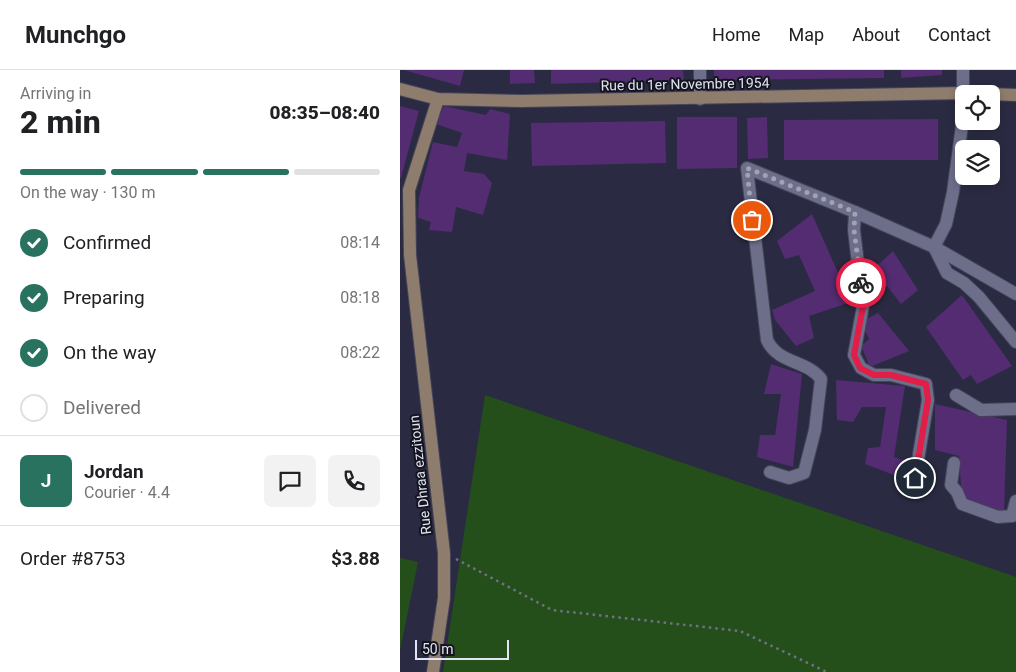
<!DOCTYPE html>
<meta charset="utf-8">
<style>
body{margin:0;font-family:Roboto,sans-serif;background:#f2f2f2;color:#202124;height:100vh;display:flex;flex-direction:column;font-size:19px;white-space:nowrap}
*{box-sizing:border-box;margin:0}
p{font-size:16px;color:#757577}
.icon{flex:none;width:28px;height:28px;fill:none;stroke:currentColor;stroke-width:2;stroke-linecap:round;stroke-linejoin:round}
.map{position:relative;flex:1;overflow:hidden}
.drawer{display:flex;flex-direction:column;background:#fff;width:400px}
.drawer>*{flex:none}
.buttons{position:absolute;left:555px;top:15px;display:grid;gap:10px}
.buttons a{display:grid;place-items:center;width:45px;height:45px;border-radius:8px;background:#fff;box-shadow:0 2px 8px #0003;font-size:25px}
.scale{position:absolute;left:15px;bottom:12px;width:94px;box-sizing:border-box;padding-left:5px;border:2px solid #e2e3f3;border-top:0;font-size:14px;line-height:18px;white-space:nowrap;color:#e2e3f3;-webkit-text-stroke:4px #14141f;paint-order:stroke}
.pin{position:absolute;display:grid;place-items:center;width:42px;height:42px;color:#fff;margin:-21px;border:2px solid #fff;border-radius:50%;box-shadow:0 1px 5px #0007}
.courier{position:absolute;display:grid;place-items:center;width:50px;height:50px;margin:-25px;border:4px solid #e11d48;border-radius:50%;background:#fff;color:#222;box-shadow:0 1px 6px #0007}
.summary em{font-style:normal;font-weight:800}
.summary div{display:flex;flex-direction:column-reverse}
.summary{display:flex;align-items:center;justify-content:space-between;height:85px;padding:0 20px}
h1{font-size:32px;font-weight:800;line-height:38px}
.bar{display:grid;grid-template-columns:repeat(4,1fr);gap:8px 5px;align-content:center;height:60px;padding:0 20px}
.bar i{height:6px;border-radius:4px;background:#e0e0e0}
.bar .on{background:#29725f}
.bar p{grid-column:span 4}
.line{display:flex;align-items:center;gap:12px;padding:0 20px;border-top:1px solid #e0e0e0}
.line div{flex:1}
.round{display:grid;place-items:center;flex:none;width:52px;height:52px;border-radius:8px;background:#f2f2f2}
ol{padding:0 20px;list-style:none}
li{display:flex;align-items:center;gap:15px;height:55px}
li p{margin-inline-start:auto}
li .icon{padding:5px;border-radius:50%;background:#29725f;color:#fff;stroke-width:4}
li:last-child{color:#757577}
li i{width:28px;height:28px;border:2px solid #e0e0e0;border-radius:50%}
header{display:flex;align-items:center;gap:30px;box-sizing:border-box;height:70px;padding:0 25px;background:#fff;border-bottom:1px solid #e0e0e0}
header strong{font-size:24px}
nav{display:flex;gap:28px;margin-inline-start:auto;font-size:18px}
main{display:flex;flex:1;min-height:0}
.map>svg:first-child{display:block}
.green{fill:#244f1a}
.building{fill:#532c71}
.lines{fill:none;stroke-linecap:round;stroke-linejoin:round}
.street-casing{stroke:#454459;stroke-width:14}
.secondary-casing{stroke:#454459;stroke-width:14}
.path{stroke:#707185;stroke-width:2.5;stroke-dasharray:2.5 4;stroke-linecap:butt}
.street{stroke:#6d6e8a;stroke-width:12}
.secondary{stroke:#8e7d6c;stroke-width:12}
.done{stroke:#a2a2b5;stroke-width:5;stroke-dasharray:0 9}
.route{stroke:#e11d48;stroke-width:6}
.labels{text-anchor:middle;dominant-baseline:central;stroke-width:4;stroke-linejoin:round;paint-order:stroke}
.street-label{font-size:14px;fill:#e2e3f3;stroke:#14141f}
</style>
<header>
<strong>Munchgo</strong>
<nav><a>Home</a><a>Map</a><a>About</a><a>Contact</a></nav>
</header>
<main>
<section class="drawer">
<div class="summary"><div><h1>2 min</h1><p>Arriving in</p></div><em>08:35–08:40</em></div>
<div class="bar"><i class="on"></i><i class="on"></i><i class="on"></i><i></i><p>On the way · 130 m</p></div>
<ol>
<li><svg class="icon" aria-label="check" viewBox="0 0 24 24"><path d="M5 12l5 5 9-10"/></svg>Confirmed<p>08:14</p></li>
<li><svg class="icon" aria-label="check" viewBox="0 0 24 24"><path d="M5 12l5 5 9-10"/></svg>Preparing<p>08:18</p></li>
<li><svg class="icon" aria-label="check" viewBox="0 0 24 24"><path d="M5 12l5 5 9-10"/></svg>On the way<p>08:22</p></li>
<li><i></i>Delivered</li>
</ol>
<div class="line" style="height:90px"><b class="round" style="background:#29725f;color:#fff">J</b><div><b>Jordan</b><p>Courier · 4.4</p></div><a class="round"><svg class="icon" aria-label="chat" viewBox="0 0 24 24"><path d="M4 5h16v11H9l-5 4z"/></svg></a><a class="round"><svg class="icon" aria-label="phone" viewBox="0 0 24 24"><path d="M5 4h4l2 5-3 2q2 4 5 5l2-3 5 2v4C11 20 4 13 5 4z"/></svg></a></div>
<div class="line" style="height:65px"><div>Order #8753</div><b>$3.88</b></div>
</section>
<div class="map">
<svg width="616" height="602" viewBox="0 0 616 602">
<rect width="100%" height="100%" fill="#2a2a42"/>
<!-- green -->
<g class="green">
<polygon points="85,325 616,507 616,602 43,602"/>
<polygon points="0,488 18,492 0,581"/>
</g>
<!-- building -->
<g class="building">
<polygon points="4,0 64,0 60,16"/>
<polygon points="110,0 134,0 135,13 110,14"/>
<polygon points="151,0 283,0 284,10 151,14"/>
<polygon points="314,0 484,0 484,8 314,10"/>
<polygon points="501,0 542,0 542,5 501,8"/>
<polygon points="0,36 19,41 1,108 0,108"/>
<polygon points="44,36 86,45 90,39 110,44 107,90 67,83 64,101 84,104 92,113 83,145 56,137 52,162 29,160 31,152 18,148 19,127 33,72 57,77 62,63 36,54"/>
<polygon points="277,47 337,47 337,98 277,99"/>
<polygon points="367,47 368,88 348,89 347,48"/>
<polygon points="538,49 538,90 384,90 384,50"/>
<polygon points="265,51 266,93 132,96 131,53"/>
<polygon points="412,144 451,232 409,246 414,268 396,276 375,250 372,240 415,221 399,185 385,189 377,171"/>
<polygon points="493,181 518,220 501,234 487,216 475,221 468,204"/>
<polygon points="562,225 612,296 577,314 571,305 563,310 526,257"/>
<polygon points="478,243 509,281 470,297 461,276 469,269 461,252"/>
<polygon points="371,294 402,304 393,397 357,387 360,365 375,365 381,324 364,324"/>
<polygon points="436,310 505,316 494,387 511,393 507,410 465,394 468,378 480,377 486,337 462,337 453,352 437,350"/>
<polygon points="535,334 607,350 604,442 562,429 559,386 535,380"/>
</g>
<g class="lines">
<!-- street casing -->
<g class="street-casing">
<g id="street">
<polyline points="300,29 300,0"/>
<polyline points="455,142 454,160 463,236 454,285 461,298 474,305 491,305 526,314 528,330 515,408"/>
<polyline points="534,177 547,203 564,213 579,227 616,272"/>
<polyline points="534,177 616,224"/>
<polyline points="556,325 581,340 616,339"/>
<polyline points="554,393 551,415 557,422 562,434 598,447 612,446 616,431"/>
<path d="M 370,402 L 389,408 L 404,403 L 415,360 L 421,309 C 407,290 378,294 367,270 L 347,98 L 455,142 L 534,177 L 546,154 L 553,122 L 563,48 L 563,0"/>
</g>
</g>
<!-- secondary casing -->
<g class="secondary-casing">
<g id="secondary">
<polyline points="0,19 38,29 122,31 564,23 616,25"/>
<polyline points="33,602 44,528 44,483 10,185 9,120 38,29"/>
</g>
</g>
<!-- path -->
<polyline class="path" points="56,489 152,540 340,561 427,602"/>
<!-- street -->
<use href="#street" class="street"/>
<!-- secondary -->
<use href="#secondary" class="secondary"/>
</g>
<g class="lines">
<!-- done -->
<polyline class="done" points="352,150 347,98 455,142 454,160 461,213"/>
<!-- route -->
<polyline class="route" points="461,213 463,236 454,285 460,298 474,305 491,305 526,314 528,330 515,408"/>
</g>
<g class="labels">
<!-- street labels -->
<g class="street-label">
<text transform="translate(285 14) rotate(-1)">Rue du 1er Novembre 1954</text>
<text transform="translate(20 405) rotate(-96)">Rue Dhraa ezzitoun</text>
</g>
</g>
</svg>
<div class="buttons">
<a><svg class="icon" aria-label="locate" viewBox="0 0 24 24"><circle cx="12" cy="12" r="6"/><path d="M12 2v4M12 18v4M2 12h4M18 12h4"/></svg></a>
<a><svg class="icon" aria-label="layers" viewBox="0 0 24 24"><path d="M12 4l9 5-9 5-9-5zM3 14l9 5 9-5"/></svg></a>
</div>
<div class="scale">50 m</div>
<div class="pin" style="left:352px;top:150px;background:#ea580c"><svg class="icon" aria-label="bag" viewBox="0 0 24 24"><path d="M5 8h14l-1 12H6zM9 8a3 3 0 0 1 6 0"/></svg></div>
<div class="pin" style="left:515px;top:408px;background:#1f2937"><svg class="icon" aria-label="home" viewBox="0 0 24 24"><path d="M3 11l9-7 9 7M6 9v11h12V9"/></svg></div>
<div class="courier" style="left:461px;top:213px"><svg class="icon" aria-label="bike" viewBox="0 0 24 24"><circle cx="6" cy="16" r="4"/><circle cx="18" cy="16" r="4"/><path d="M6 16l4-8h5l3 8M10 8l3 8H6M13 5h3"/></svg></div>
</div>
</main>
